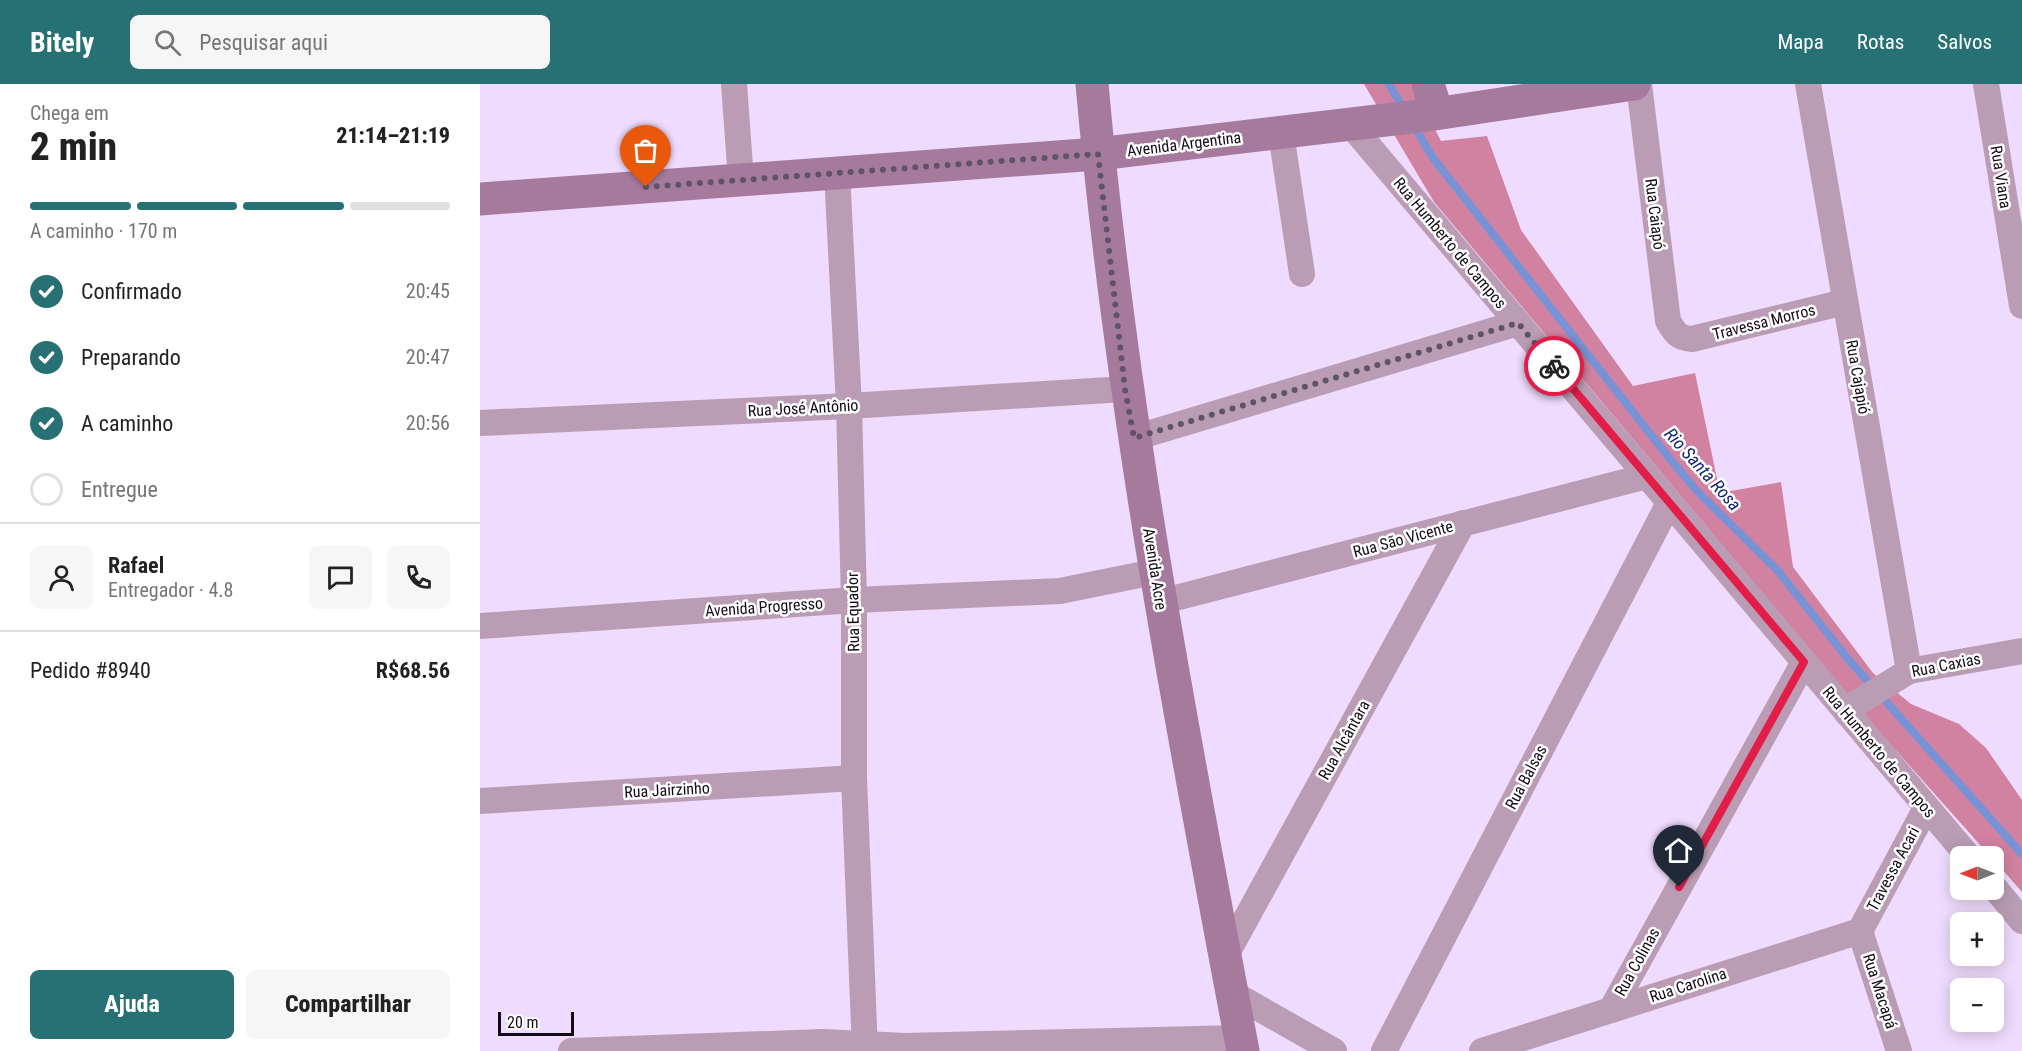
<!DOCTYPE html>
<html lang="pt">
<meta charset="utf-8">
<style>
body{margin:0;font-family:"Roboto Condensed",sans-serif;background:#f6f6f6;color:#222;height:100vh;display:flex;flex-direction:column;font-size:22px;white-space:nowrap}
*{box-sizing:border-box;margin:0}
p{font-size:20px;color:#767676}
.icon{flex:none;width:33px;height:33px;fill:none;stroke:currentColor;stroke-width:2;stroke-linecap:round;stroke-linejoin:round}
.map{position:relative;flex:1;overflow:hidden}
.details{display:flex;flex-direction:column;background:#fff;width:480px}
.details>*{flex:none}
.needle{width:39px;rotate:270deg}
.controls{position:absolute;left:1470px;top:762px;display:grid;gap:12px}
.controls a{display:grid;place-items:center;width:54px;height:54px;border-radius:9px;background:#fff;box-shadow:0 3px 15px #0003;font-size:30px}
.scale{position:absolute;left:18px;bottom:15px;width:76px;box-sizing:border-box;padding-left:6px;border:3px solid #120b16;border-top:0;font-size:16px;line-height:21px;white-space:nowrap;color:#120b16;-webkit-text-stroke:4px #fff;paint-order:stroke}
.pin{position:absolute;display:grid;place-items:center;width:51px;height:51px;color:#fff;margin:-62px -26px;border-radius:50% 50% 50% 0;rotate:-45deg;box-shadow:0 0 6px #0007}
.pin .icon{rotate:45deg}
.courier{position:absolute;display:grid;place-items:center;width:60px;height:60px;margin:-30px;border:4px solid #e11d48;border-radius:50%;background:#fff;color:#222;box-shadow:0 2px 8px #0007}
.overview em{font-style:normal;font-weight:800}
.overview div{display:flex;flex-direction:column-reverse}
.overview{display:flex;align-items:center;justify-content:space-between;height:102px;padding:0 30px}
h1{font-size:39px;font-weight:800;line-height:45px}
.bar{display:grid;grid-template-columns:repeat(4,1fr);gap:9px 6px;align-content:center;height:72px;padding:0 30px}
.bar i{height:8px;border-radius:4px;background:#e0e0e0}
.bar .active{background:#277175}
.bar p{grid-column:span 4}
.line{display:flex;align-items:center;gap:15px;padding:0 30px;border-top:2px solid #e0e0e0}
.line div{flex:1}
.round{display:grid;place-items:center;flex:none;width:63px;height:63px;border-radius:9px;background:#f6f6f6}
ol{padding:0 30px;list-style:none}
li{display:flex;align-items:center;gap:18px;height:66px}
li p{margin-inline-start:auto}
li .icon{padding:6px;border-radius:50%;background:#277175;color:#fff;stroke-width:4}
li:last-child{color:#767676}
li i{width:33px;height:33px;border:3px solid #e0e0e0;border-radius:50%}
.cta{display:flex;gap:12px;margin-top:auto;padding:12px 30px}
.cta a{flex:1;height:69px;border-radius:9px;background:#277175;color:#fff;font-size:24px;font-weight:800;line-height:69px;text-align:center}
.cta a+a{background:#f6f6f6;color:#222}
header{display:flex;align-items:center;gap:36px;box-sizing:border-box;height:84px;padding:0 30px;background:#277175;color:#fff}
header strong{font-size:28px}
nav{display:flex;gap:33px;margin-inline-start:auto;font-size:21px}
.search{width:420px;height:54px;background:#f6f6f6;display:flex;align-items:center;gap:15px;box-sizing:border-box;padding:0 21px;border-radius:9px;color:#767676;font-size:22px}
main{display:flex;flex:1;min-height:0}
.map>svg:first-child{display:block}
.forest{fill:#d282a1}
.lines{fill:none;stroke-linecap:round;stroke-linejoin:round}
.stream{stroke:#7793d6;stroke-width:8}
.street{stroke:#ba9db4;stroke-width:26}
.secondary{stroke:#a57a9d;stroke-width:33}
.done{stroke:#5f5467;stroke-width:6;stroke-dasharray:0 10.8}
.route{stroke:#e11d48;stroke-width:8}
.labels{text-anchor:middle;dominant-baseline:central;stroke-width:5;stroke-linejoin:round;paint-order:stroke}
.street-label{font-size:16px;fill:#120b16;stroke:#fff}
.water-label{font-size:18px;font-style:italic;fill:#112573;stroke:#fff}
</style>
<header>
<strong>Bitely</strong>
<div class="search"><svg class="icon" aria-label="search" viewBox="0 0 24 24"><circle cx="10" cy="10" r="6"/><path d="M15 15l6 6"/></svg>Pesquisar aqui</div>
<nav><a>Mapa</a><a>Rotas</a><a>Salvos</a></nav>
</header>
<main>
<section class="details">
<div class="overview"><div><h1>2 min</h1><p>Chega em</p></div><em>21:14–21:19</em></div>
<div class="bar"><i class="active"></i><i class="active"></i><i class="active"></i><i></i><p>A caminho · 170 m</p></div>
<ol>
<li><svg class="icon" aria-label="check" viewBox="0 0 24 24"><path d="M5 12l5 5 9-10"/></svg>Confirmado<p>20:45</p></li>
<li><svg class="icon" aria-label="check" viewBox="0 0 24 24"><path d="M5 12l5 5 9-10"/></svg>Preparando<p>20:47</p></li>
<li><svg class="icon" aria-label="check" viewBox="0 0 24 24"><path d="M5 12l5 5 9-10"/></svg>A caminho<p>20:56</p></li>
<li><i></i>Entregue</li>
</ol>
<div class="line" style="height:108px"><a class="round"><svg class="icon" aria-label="person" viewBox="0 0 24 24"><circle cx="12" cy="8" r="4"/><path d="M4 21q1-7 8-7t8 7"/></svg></a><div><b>Rafael</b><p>Entregador · 4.8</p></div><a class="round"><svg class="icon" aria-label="chat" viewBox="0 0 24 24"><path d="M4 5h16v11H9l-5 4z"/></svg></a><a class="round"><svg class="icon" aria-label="phone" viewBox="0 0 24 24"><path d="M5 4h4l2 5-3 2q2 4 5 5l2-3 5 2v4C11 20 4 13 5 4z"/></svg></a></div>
<div class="line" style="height:78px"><div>Pedido #8940</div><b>R$68.56</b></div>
<div class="cta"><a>Ajuda</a><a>Compartilhar</a></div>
</section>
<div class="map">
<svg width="1542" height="967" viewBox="0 0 1542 967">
<rect width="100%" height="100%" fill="#efdbfd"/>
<!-- forest -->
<polygon class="forest" points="884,0 932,0 961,57 1007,52 1041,146 1153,302 1215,289 1240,409 1301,398 1313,483 1393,589 1431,620 1479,640 1506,664 1542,716 1542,808 1514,776 1514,772 1510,772 1395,643 954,118"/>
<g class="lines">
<!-- stream -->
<g class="stream">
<polyline points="909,0 923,24"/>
<polyline points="934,42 953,74 1190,375 1217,407 1298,487 1368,575 1542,770"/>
</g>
<!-- street -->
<g class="street">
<polyline points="254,0 261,96"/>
<path d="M 1159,0 L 1188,237 C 1195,249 1198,254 1212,255 L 1365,218"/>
<polyline points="1328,0 1429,587"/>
<polyline points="1506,0 1542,222"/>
<polyline points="870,40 1488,772"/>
<polyline points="801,49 822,190"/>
<polyline points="357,89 369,322 374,516 374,694 385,967"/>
<polyline points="0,339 369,322 645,305"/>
<polyline points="654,354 1038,239"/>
<polyline points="680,518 1167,392"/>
<polyline points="0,542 374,516 580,507 674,488"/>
<polyline points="1367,629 1377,619 1429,587 1542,567"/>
<polyline points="0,717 374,694"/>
<polyline points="1514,803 1542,837"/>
<polyline points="1380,847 1446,724"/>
<polyline points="1380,847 1419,967"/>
<polyline points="745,873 983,439"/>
<polyline points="752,909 854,967"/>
<polyline points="1131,926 1324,578"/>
<polyline points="91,967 343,958 425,962 760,954"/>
<polyline points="904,967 1189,419"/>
<polyline points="1002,967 1380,847"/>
</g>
<!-- secondary -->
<g class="secondary">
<path d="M 612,0 C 641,326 702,646 763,967"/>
<polyline points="948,0 957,29"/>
<polyline points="0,115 618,70 948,31 1154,0"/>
</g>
</g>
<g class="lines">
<!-- done -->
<polyline class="done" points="166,103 618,70 645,305 654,354 1038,239 1074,282"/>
<!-- route -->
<polyline class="route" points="1074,282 1324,578 1199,803"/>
</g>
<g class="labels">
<!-- street labels -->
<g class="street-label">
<text transform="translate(704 60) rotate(-7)">Avenida Argentina</text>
<text transform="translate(1521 93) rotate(81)">Rua Viana</text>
<text transform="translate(1175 130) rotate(83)">Rua Caiapó</text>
<text transform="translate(970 159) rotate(50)">Rua Humberto de Campos</text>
<text transform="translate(1284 238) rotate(-14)">Travessa Morros</text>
<text transform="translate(1378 293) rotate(80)">Rua Cajapió</text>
<text transform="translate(323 324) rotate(-3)">Rua José Antônio</text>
<text transform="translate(923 455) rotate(-15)">Rua São Vicente</text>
<text transform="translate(675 485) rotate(81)">Avenida Acre</text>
<text transform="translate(284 523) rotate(-4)">Avenida Progresso</text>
<text transform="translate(373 528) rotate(-91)">Rua Equador</text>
<text transform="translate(1466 581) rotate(-11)">Rua Caxias</text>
<text transform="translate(864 656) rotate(-61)">Rua Alcântara</text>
<text transform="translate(1399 668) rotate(50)">Rua Humberto de Campos</text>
<text transform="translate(1046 693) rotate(-62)">Rua Balsas</text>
<text transform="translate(187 706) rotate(-3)">Rua Jairzinho</text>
<text transform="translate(1413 785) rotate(-62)">Travessa Acari</text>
<text transform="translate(1157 878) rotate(-61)">Rua Colinas</text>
<text transform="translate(1208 901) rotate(-18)">Rua Carolina</text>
<text transform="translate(1400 907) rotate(72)">Rua Macapá</text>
</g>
<!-- water labels -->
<g class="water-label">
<text transform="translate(1223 385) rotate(48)">Rio Santa Rosa</text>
</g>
</g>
</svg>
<div class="controls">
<a><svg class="needle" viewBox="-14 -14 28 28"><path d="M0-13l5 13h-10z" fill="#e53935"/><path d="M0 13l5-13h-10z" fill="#767676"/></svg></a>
<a>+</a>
<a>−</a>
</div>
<div class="scale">20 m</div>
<div class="pin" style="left:166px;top:103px;background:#ea580c"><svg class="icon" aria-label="bag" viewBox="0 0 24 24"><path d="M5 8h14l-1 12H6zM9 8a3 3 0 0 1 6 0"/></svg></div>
<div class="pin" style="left:1199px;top:803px;background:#1f2937"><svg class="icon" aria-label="home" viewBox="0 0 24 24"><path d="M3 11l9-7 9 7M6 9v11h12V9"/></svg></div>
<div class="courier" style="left:1074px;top:282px"><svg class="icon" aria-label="bike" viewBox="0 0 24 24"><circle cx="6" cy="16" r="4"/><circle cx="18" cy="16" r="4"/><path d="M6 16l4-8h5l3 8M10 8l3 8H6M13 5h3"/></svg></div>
</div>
</main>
